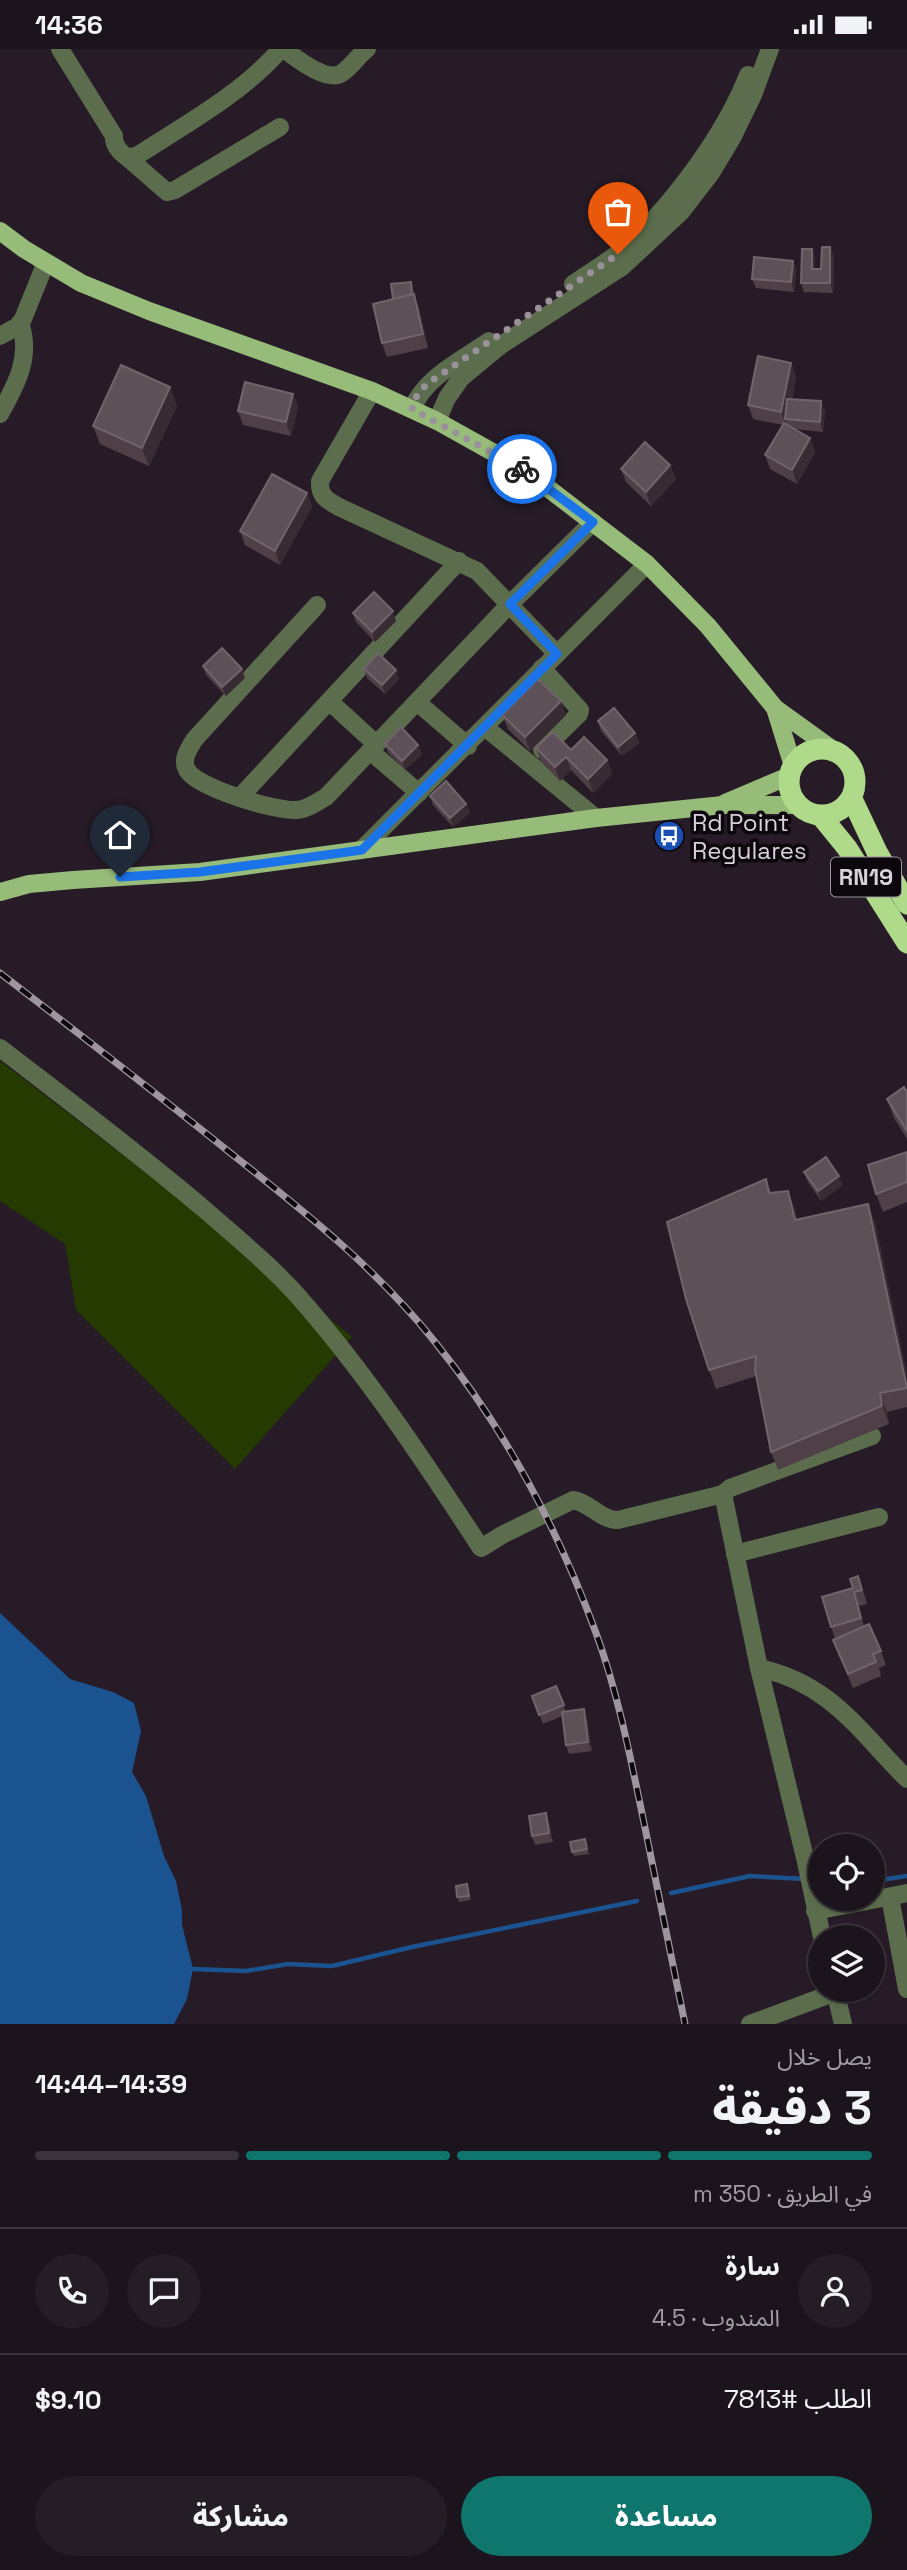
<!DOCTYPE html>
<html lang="ar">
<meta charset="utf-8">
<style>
body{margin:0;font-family:"Space Grotesk","Noto Sans Arabic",sans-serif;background:#251d25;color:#f1f3f6;direction:rtl;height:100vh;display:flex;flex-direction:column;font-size:26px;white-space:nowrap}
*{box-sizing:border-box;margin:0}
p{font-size:23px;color:#a09ea3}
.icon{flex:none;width:38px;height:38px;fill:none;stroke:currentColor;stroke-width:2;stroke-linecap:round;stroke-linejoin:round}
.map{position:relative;height:1975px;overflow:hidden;direction:ltr}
.details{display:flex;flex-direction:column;background:#1c141c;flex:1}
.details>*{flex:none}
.buttons{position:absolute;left:808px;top:1785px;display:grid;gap:14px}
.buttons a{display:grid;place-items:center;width:77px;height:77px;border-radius:50%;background:#1c141c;box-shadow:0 2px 5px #0004,0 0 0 2px #3a333b;font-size:35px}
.pin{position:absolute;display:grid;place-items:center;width:60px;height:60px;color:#fff;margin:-72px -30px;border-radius:50% 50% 50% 0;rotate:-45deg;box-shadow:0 0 7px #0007}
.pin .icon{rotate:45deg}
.courier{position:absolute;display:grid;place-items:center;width:70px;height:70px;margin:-35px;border:5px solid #1a73e8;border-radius:50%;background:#fff;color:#222;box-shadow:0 2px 9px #0007}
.head em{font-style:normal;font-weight:800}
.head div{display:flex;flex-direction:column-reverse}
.head{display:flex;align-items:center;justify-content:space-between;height:119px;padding:0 35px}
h1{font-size:46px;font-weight:800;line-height:52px}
.bar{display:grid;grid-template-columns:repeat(4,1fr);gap:10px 7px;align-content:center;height:84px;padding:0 35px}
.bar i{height:9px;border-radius:5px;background:#3a333b}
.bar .current{background:#0f766e}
.bar p{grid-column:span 4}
.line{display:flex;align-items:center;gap:18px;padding:0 35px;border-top:2px solid #3a333b}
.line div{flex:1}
.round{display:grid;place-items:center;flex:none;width:74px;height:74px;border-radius:37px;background:#251d25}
.action{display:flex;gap:14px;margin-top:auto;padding:14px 35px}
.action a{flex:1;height:80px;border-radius:42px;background:#0f766e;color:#fff;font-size:28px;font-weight:800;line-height:80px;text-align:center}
.action a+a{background:#251d25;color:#f1f3f6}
.status{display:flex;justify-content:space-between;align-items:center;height:49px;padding:0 35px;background:#1c141c;direction:ltr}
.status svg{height:19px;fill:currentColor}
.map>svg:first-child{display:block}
.green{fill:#243a00}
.water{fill:#1b5390}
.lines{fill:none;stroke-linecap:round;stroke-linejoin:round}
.stream{stroke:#1b5390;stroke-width:4.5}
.minor{stroke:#5b6d4d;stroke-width:18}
.major{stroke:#97bb79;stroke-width:18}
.highway{stroke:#afda8a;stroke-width:21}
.rail-casing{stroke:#9e959e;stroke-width:7}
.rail{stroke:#0c070c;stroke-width:4.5;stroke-dasharray:13;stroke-linecap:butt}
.wall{fill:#4f4047}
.shaded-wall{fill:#392b33}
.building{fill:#5e5057;stroke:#71646b;stroke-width:2}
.done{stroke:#9a919a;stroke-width:7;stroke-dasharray:0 12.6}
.route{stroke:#1a73e8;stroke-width:9}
.labels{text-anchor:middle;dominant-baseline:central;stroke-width:7;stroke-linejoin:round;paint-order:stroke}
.shield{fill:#0c070c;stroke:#9c949c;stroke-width:2}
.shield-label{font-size:23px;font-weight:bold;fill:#d9d1d9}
.poi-label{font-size:24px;fill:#d9d1d9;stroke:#0c070c;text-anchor:start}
</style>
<div class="status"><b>14:36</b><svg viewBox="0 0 49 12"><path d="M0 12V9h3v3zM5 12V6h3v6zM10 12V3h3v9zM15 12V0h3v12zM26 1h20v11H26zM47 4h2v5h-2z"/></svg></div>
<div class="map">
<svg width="907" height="1975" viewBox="0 0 907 1975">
<rect width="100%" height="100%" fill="#261b26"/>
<!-- green -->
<polygon class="green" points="0,1012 239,1195 352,1288 235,1420 76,1261 65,1195 0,1152"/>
<!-- water -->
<polygon class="water" points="0,1564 70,1630 113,1643 134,1654 141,1682 132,1723 146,1747 164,1807 176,1832 182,1861 182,1876 193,1920 187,1950 174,1975 0,1975"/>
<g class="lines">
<!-- stream -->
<g class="stream">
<polyline points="873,1832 907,1827"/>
<polyline points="671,1844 750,1827 806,1830"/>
<polyline points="193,1920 246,1922 288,1915 332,1917 412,1898 637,1852"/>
</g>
<!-- minor -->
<g class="minor">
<path d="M 60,0 L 114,87 C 113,97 121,104 128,109 L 138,106 C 186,75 241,45 279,2 L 285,1 C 297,10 327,34 342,24 C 351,18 358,7 367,0"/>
<polyline points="128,109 167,143 175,141 280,78"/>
<path d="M 573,235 C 588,225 604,215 618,204 C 668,164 725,85 748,26"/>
<polyline points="0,287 18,277 23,270 46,213"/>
<path d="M 372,342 L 320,432 C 319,447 326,451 339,458 L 477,522 L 557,605"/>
<path d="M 412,360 C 425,328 462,311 489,292"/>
<path d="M 0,365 C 16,336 32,308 20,274"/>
<polyline points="437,372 447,349 461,329 501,296 622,218 681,163 711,124 732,89 753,46 770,0"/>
<path d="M 317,556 L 194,691 C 189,700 181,710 187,721 C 197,739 275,762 296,761 C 306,761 317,753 326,748 L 510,555 L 593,473"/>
<polyline points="542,619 580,661 579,665 542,701"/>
<polyline points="329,652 376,695"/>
<polyline points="417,653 468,697"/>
<polyline points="486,679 596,769"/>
<polyline points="370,702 419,744"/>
<polyline points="240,748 459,512"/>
<polyline points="361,801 647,515"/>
<path d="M 0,999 C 69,1052 138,1104 204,1160 C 236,1188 269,1215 297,1246 C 366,1324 424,1412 481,1499 L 502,1486 L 573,1451 C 591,1454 600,1471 618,1471 L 723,1445"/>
<polyline points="735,1505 879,1468"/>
<path d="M 759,1619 C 830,1634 859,1682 907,1730"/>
<polyline points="890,1848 907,1940"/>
<polyline points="815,1862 907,1844"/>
<polyline points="822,1888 806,1813 759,1619 723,1445 730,1439 872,1387"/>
<polyline points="835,1941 843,1975"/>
<polyline points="750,1975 836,1943"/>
</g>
<!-- major -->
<g class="major">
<polyline points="0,182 24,200 81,234 149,262 372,342 437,372 523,420 647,515 708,577 775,659 836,703"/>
<polyline points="775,659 793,717"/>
<polyline points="725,754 789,727"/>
<polyline points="0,843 29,835 73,831 200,823 596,769 723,756 797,756"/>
</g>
<!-- highway -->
<g class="highway">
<circle cx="822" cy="733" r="33"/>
<polyline points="852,750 877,803 907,855"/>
<polyline points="821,767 847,799 907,894"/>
</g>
<!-- rail casing -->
<g class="rail-casing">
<path id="rail" d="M 0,924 C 78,984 156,1044 233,1106 C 305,1163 377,1220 435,1293 C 505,1380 558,1480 596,1584 C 618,1644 630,1707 643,1769 C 657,1838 671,1906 685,1975"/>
</g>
<!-- rail -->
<use href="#rail" class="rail"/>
</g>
<!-- wall -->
<g class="wall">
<polygon points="830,198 834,208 833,244 804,243 801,234 812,200 815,210 815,220 821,220"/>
<polygon points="793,212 796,221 794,243 756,239 752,230"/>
<polygon points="411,233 414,242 415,250 419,259 428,299 387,308 382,294 393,250"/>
<polygon points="791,314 796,328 792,350 825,362 823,383 795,380 810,389 815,403 797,435 770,420 765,406 783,376 753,370 748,356"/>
<polygon points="170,338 177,357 149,417 100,395 93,377"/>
<polygon points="293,345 298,358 291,387 243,376 238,362"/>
<polygon points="670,416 676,430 651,457 626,433 621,420"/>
<polygon points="307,444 312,458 280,516 245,496 240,482"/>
<polygon points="353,564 396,572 375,593 356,573"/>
<polygon points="203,617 245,629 226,647 206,626"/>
<polygon points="364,620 399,630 385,645 367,629"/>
<polygon points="561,652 566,666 530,702 508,680 502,666"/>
<polygon points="598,672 635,684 639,694 622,707 601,682"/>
<polygon points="385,695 422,705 405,721 388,704"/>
<polygon points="536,699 571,701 607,711 612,725 593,744 571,721 560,732 541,713"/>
<polygon points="430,747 466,755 470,764 453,778 433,756"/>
<polygon points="907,1043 907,1090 894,1069 887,1050"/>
<polygon points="907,1103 907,1153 883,1163 876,1145"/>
<polygon points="804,1123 843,1136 821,1152 808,1133"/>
<polygon points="766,1130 771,1144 795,1160 797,1170 875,1173 907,1326 907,1358 887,1363 889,1375 778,1421 771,1403 756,1327 716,1340 709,1321"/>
<polygon points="863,1541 867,1555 859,1557 864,1577 881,1602 886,1616 879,1619 881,1627 853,1639 833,1591 835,1590 822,1548"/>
<polygon points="556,1637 566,1663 587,1670 592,1702 569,1705 566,1696 562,1667 543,1675 532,1647"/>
<polygon points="549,1773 553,1793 535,1796 532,1787"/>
<polygon points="585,1790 589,1805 574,1807 572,1803"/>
<polygon points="467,1835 471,1851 459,1853 457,1848"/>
</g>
<!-- shaded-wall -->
<g class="shaded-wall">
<polygon points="830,198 834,208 833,244 830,234"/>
<polygon points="812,200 815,210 815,230 812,220"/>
<polygon points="793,212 796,221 794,243 791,233"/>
<polygon points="411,233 414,242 415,250 419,259 428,299 413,250"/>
<polygon points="791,314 796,328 787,371 785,370 786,376 781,363"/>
<polygon points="170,338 177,357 149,417 142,399"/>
<polygon points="293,345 298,358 291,387 286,373"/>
<polygon points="821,352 825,362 823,383 820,373"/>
<polygon points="810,389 815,403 797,435 792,421"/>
<polygon points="670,416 676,430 651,457 646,443"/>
<polygon points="307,444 312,458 280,516 275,502"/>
<polygon points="393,562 396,572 375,593 372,583"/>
<polygon points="242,620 245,629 226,647 222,638"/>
<polygon points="396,621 399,630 385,645 382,636"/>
<polygon points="561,652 566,666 530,702 525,688"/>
<polygon points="635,684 639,694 622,707 618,698"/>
<polygon points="418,696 422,705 405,721 402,712"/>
<polygon points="566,708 571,721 560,732 555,718"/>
<polygon points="607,711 612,725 593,744 588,730"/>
<polygon points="466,755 470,764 453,778 450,769"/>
<polygon points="839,1127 843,1136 821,1152 818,1142"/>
<polygon points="788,1142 795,1160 802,1189 795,1171"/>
<polygon points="868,1155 875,1173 907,1326 907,1339"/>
<polygon points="880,1344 887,1363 889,1375 882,1357"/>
<polygon points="584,1660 587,1670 592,1702 588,1693"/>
<polygon points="546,1764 549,1773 553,1793 549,1784"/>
</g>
<!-- building -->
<g class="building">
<polygon points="822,198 830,198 830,234 801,234 802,200 812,200 812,220 821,220"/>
<polygon points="754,208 793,212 791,233 752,230"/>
<polygon points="411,233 412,246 393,250 391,235"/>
<polygon points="414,245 423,285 382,294 373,255"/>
<polygon points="758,307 791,314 781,363 748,356"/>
<polygon points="121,316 170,338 142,399 93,377"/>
<polygon points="245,333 293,345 286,373 238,362"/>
<polygon points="787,350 821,352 820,373 785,370"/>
<polygon points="784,374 810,389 792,421 765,406"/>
<polygon points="645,393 670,416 646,443 621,420"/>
<polygon points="272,425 307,444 275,502 240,482"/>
<polygon points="374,543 393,562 372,583 353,564"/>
<polygon points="222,599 242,620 222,638 203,617"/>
<polygon points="378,604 396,621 382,636 364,620"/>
<polygon points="538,630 561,652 525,688 502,666"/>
<polygon points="614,659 635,684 618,698 598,672"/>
<polygon points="401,678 418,696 402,712 385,695"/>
<polygon points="553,683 571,701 584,688 607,711 588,730 566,708 555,718 536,699"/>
<polygon points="446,732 466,755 450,769 430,747"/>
<polygon points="904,1038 907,1043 907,1082 887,1050"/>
<polygon points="907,1103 907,1133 876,1145 868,1116"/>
<polygon points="826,1108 839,1127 818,1142 804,1123"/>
<polygon points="766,1130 769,1144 788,1142 795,1171 868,1155 907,1339 880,1344 882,1357 771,1403 755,1321 756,1307 709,1321 686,1250 667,1173"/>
<polygon points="858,1527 862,1541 854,1543 861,1569 831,1578 822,1548 853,1539 850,1530"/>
<polygon points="869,1575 881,1602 873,1605 876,1613 848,1625 833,1591"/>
<polygon points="556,1637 564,1656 539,1666 532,1647"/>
<polygon points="584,1660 588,1693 566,1696 562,1663"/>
<polygon points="546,1764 549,1784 532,1787 529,1767"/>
<polygon points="585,1790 587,1800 572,1803 570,1793"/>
<polygon points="467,1835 469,1847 457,1848 456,1837"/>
</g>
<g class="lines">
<!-- done -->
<polyline class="done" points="522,420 412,360 417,346 427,335 618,205"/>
<!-- route -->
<polyline class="route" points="120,828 200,823 362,801 557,605 510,555 593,473 522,420"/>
</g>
<!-- icons -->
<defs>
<g id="bus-disc" transform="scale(1.575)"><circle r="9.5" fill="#1a4fb4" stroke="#0c070c"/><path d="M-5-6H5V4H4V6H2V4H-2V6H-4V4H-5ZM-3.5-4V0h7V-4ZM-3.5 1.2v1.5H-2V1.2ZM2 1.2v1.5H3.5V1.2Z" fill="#fff"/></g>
</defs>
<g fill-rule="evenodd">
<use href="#bus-disc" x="669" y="787"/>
</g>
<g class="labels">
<!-- shield labels -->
<rect class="shield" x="831" y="808.5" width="70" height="39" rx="5"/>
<g class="shield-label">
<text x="866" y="828">RN19</text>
</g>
<!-- poi labels -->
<g class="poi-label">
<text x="692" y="773">Rd Point<tspan x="692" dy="28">Regulares</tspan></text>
</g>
</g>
</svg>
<div class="buttons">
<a><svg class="icon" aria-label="locate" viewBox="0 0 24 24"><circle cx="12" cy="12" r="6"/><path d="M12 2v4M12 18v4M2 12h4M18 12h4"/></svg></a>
<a><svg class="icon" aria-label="layers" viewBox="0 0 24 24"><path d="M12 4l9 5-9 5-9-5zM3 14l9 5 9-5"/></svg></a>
</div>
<div class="pin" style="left:618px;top:205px;background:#ea580c"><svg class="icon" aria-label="bag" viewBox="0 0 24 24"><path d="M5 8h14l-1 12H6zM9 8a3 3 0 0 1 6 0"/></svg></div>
<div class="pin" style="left:120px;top:828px;background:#1f2937"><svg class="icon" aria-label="home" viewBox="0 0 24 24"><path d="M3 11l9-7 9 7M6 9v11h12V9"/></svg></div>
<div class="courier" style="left:522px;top:420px"><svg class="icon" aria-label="bike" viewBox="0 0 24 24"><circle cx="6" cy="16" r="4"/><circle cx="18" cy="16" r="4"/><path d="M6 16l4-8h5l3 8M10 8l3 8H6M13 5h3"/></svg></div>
</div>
<section class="details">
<div class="head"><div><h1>3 دقيقة</h1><p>يصل خلال</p></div><em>14:39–14:44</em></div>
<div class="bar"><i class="current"></i><i class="current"></i><i class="current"></i><i></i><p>في الطريق · 350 m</p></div>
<div class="line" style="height:126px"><a class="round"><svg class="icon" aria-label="person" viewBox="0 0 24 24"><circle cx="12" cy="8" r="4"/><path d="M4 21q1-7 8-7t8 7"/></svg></a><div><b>سارة</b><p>المندوب · 4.5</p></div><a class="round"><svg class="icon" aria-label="chat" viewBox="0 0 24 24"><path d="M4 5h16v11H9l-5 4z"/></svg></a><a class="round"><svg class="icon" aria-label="phone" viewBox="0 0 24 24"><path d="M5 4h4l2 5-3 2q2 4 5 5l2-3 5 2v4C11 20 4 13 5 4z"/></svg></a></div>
<div class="line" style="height:91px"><div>الطلب #7813</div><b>$9.10</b></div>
<div class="action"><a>مساعدة</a><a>مشاركة</a></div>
</section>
